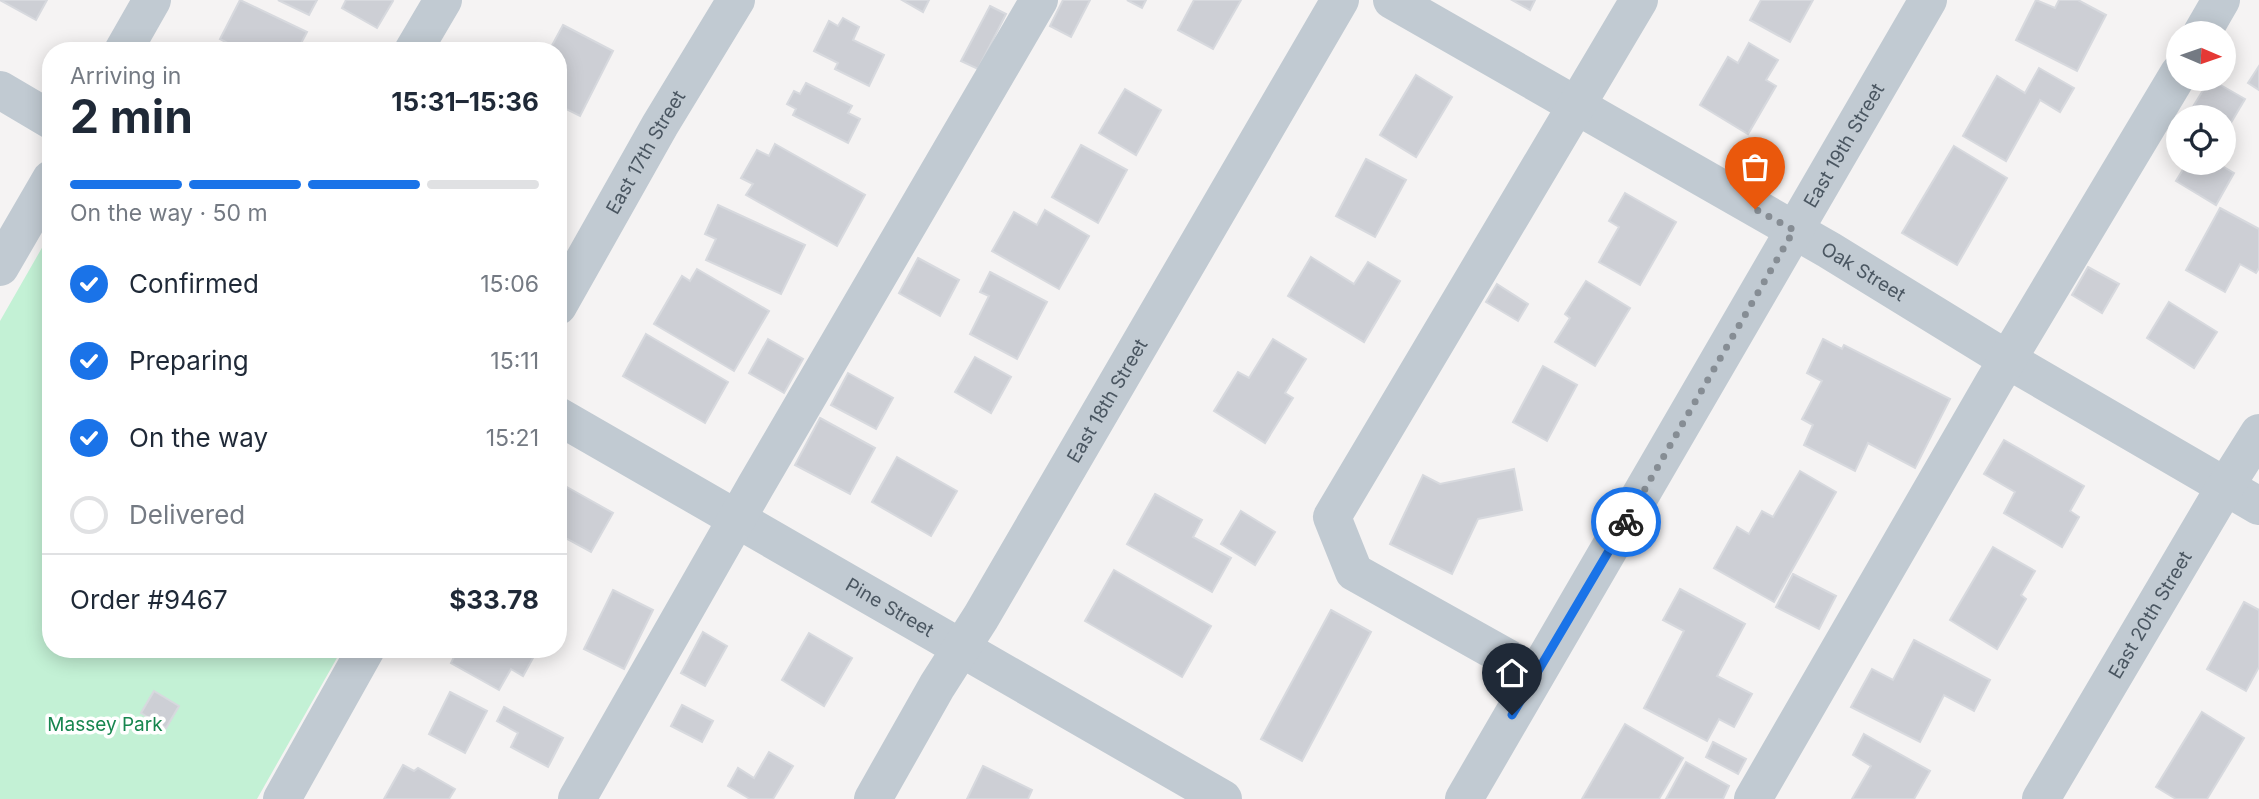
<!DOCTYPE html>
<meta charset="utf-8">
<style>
body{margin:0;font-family:Inter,sans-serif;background:#f6f6f7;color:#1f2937;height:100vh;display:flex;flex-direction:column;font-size:26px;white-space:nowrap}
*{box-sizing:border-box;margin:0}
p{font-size:23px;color:#747a83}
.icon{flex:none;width:38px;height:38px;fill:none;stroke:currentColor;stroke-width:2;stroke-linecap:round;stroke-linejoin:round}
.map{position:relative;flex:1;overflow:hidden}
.side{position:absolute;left:42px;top:42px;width:525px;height:616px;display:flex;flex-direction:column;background:#fff;border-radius:28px;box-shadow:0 4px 18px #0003}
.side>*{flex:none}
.needle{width:46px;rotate:92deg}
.controls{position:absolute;left:2166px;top:21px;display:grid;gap:14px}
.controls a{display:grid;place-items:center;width:70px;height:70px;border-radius:50%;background:#fff;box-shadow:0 4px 18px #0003;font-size:35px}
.pin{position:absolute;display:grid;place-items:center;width:60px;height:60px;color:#fff;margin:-72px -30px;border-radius:50% 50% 50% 0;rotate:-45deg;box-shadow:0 0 7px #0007}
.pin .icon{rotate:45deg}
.courier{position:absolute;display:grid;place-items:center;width:70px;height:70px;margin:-35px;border:5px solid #1a73e8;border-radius:50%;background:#fff;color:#222;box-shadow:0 2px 9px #0007}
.headline em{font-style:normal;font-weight:700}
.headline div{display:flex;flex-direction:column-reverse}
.headline{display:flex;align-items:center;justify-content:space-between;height:119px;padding:0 28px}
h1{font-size:46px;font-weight:700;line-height:52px}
.bar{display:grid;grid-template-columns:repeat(4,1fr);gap:10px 7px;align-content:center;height:84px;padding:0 28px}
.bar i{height:9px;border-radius:5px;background:#e0e1e3}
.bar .on{background:#1a73e8}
.bar p{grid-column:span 4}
.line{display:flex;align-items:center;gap:18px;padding:0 28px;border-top:2px solid #e0e1e3}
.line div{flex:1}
ol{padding:0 28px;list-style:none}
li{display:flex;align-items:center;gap:21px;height:77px}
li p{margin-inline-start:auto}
li .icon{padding:7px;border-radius:50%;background:#1a73e8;color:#fff;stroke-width:4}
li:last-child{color:#747a83}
li i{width:38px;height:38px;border:4px solid #e0e1e3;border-radius:50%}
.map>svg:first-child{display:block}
.green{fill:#c3f1d5}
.building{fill:#cdcfd5;stroke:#d7d9de;stroke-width:2}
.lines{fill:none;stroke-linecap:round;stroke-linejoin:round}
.minor{stroke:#c1cad2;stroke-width:38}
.done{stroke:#868d94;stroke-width:7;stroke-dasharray:0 12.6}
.route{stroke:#1a73e8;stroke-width:9}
.labels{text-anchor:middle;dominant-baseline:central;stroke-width:7;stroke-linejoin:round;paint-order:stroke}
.street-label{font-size:19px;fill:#4a5661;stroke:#fff}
.park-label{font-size:19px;fill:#17864f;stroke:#fff}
</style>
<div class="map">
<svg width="2259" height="799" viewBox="0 0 2259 799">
<rect width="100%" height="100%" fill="#f5f3f3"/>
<!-- green -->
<polygon class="green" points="51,232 51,649 342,649 257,799 0,799 0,321"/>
<!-- building -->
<g class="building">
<polygon points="0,0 47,0 36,20"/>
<polygon points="240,0 307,32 297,51 242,51 220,39"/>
<polygon points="278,0 317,0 309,15"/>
<polygon points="346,0 392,0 393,1 377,28 342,8"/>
<polygon points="902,0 929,0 923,12"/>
<polygon points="1063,0 1090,0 1071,37 1050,26"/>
<polygon points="1127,0 1146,0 1142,8"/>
<polygon points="1194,0 1241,0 1213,49 1178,30"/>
<polygon points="1512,0 1535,0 1530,10"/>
<polygon points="1761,0 1813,0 1790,42 1750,20"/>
<polygon points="2036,0 2055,8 2059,0 2078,0 2106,15 2077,71 2016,40"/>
<polygon points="990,6 1006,14 978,69 961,61"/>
<polygon points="843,18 859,27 853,40 884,55 869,86 835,69 838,63 814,51 829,21 838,26"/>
<polygon points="563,25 613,51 580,116 558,105 558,51 549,51"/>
<polygon points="1749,43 1778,60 1766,80 1776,86 1748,134 1700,105 1728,57 1738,63"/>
<polygon points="2259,66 2259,90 2248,83"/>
<polygon points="2039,68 2074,88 2060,112 2040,100 2006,161 1963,136 1997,76 2025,93"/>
<polygon points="1416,75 1452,97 1416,157 1380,135"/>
<polygon points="2210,79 2245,99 2226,131 2224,117 2203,117 2191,110"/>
<polygon points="806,83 852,106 848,113 860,119 848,143 793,115 796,109 787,104 794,91 800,94"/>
<polygon points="1125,89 1161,110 1136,155 1099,133"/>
<polygon points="775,144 865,195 837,246 746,195 753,184 741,178 757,150 769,156"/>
<polygon points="1081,145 1127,170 1098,223 1052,197"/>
<polygon points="1954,146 2007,178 1957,265 1902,233"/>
<polygon points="1366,159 1406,180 1375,237 1336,216"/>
<polygon points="2187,163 2217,163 2234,173 2216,205 2176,181"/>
<polygon points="1625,193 1676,222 1640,285 1599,262 1619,227 1609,221"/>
<polygon points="718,205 805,245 781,294 706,260 716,239 705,234"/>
<polygon points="2220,208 2259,229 2259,268 2256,273 2240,264 2225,292 2186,270"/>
<polygon points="1045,210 1089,236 1059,289 992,251 1014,212 1037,225"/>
<polygon points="1311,257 1354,284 1368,262 1400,281 1364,342 1288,296"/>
<polygon points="918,258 959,280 940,316 899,293"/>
<polygon points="2088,267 2119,284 2102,313 2072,295"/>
<polygon points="697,269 769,311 734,371 654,324 682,276 690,281"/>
<polygon points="990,272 1047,302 1017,359 970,334 989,296 980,292"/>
<polygon points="1586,281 1630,308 1595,366 1555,342 1570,318 1565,314"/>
<polygon points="1497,284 1528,304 1518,321 1486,302"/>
<polygon points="2169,302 2217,332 2194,368 2147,338"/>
<polygon points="646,334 728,382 705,423 623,376"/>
<polygon points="768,339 803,359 784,393 749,373"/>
<polygon points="1273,339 1306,359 1285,393 1293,398 1265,443 1214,411 1238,372 1249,378"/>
<polygon points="1823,339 1842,349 1844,345 1950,399 1915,468 1868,443 1855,471 1804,445 1813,425 1802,419 1822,381 1807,373"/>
<polygon points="975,357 1011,377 991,413 955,392"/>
<polygon points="1543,366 1577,385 1547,441 1513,422"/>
<polygon points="848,373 893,398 876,429 831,405"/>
<polygon points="820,418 875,448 850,494 795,465"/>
<polygon points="2004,440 2084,486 2070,511 2079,517 2062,547 2004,513 2015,492 1984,474"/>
<polygon points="897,457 957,491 931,536 872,502"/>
<polygon points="1514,469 1522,510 1478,519 1452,574 1390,544 1423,475 1440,484"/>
<polygon points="1800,471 1836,492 1774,602 1714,568 1737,527 1749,534 1762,511 1773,517"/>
<polygon points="558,482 613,513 591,552 558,534"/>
<polygon points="1155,494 1202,520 1193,537 1231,558 1212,592 1127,544"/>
<polygon points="1241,511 1275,532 1255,565 1221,544"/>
<polygon points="1993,547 2035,571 2021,595 2026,599 1997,649 1950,620"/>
<polygon points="1114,570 1211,626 1182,677 1085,621"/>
<polygon points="1793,574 1836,596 1819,629 1776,607"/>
<polygon points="1680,589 1745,624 1717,676 1752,694 1734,727 1719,719 1707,741 1644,708 1684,631 1663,620"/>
<polygon points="613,590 653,610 624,669 584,649"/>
<polygon points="2244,602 2259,610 2259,667 2246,691 2207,669"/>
<polygon points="1331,610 1371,632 1302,761 1261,739"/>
<polygon points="703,632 727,646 705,686 681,673"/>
<polygon points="809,633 852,658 824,706 782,680"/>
<polygon points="1914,640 1990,680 1974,711 1944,695 1920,742 1851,707 1872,669 1893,680"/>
<polygon points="458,649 517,649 533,658 523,676 511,669 499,690 451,663"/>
<polygon points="154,691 179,706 166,728 141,713"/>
<polygon points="450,692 487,711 465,753 429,734"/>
<polygon points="682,705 713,721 702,742 671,726"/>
<polygon points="504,707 563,738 548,767 511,747 518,733 497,721"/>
<polygon points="2202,712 2244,738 2207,799 2176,799 2156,787"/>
<polygon points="1625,724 1683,758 1659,799 1582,799"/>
<polygon points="1864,734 1930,771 1914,799 1852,799 1871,766 1853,755"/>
<polygon points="1713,742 1746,759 1738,774 1706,757"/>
<polygon points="769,752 793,766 773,799 750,799 728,786 738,768 754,778"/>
<polygon points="1686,762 1729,786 1723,799 1666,799"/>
<polygon points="403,765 414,771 418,768 455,789 449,799 384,799"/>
<polygon points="983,766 1032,790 1028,799 967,799"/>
</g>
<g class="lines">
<!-- minor -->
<g class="minor">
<path id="s1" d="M 1392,0 L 1829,250 L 2008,360 L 2259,506"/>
<polyline points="2202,33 2221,0"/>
<polyline points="123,51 152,0"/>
<polyline points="413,51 443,0"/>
<polyline points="0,90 51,120"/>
<polyline points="0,267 51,179"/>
<path id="s2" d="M 558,306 L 660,125 L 736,0"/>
<path id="s3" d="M 558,416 L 1223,799"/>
<polyline points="1536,674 1354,572 1332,517 1639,0"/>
<polyline points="282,799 366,649"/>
<polyline points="577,799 755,487 1039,0"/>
<path id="s4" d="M 873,799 L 937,686 L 981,617 L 1340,0"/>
<path id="s5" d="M 1464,799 L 1928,0"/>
<polyline points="1753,799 1994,382 2179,73"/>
<path id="s6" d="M 2041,799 L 2225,487 L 2259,433"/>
</g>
</g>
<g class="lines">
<!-- done -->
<polyline class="done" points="1626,522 1794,230 1755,209"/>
<!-- route -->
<polyline class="route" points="1512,715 1626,522"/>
</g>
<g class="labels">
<!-- street labels -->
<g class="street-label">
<text stroke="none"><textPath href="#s5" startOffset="756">East 19th Street</textPath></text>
<text stroke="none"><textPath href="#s2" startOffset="177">East 17th Street</textPath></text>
<text stroke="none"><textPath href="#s1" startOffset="544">Oak Street</textPath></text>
<text stroke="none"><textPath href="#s4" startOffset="462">East 18th Street</textPath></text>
<text stroke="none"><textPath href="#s3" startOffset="383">Pine Street</textPath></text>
<text stroke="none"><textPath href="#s6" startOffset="214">East 20th Street</textPath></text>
</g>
<!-- park labels -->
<g class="park-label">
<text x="105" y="724">Massey Park</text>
</g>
</g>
</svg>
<div class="controls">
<a><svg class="needle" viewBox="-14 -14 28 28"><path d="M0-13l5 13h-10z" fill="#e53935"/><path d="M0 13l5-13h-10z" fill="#747a83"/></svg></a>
<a><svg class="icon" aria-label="locate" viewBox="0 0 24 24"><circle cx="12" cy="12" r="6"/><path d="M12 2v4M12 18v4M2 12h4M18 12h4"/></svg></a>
</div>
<div class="pin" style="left:1755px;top:209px;background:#ea580c"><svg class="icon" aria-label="bag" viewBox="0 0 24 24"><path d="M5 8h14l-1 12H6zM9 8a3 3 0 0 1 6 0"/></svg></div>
<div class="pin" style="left:1512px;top:715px;background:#1f2937"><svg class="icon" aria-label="home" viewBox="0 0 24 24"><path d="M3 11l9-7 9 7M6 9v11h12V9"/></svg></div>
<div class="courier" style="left:1626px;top:522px"><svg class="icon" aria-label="bike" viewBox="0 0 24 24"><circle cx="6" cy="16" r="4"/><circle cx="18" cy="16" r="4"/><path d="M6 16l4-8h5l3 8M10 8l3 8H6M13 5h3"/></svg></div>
<section class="side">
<div class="headline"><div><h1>2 min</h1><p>Arriving in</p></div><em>15:31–15:36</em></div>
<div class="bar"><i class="on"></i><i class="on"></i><i class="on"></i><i></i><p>On the way · 50 m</p></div>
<ol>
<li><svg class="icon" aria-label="check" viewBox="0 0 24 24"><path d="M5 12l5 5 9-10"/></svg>Confirmed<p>15:06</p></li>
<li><svg class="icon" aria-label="check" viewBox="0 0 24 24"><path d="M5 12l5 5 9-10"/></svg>Preparing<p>15:11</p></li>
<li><svg class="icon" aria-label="check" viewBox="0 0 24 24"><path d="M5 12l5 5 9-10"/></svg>On the way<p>15:21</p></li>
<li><i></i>Delivered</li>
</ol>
<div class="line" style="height:91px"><div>Order #9467</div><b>$33.78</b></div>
</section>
</div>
